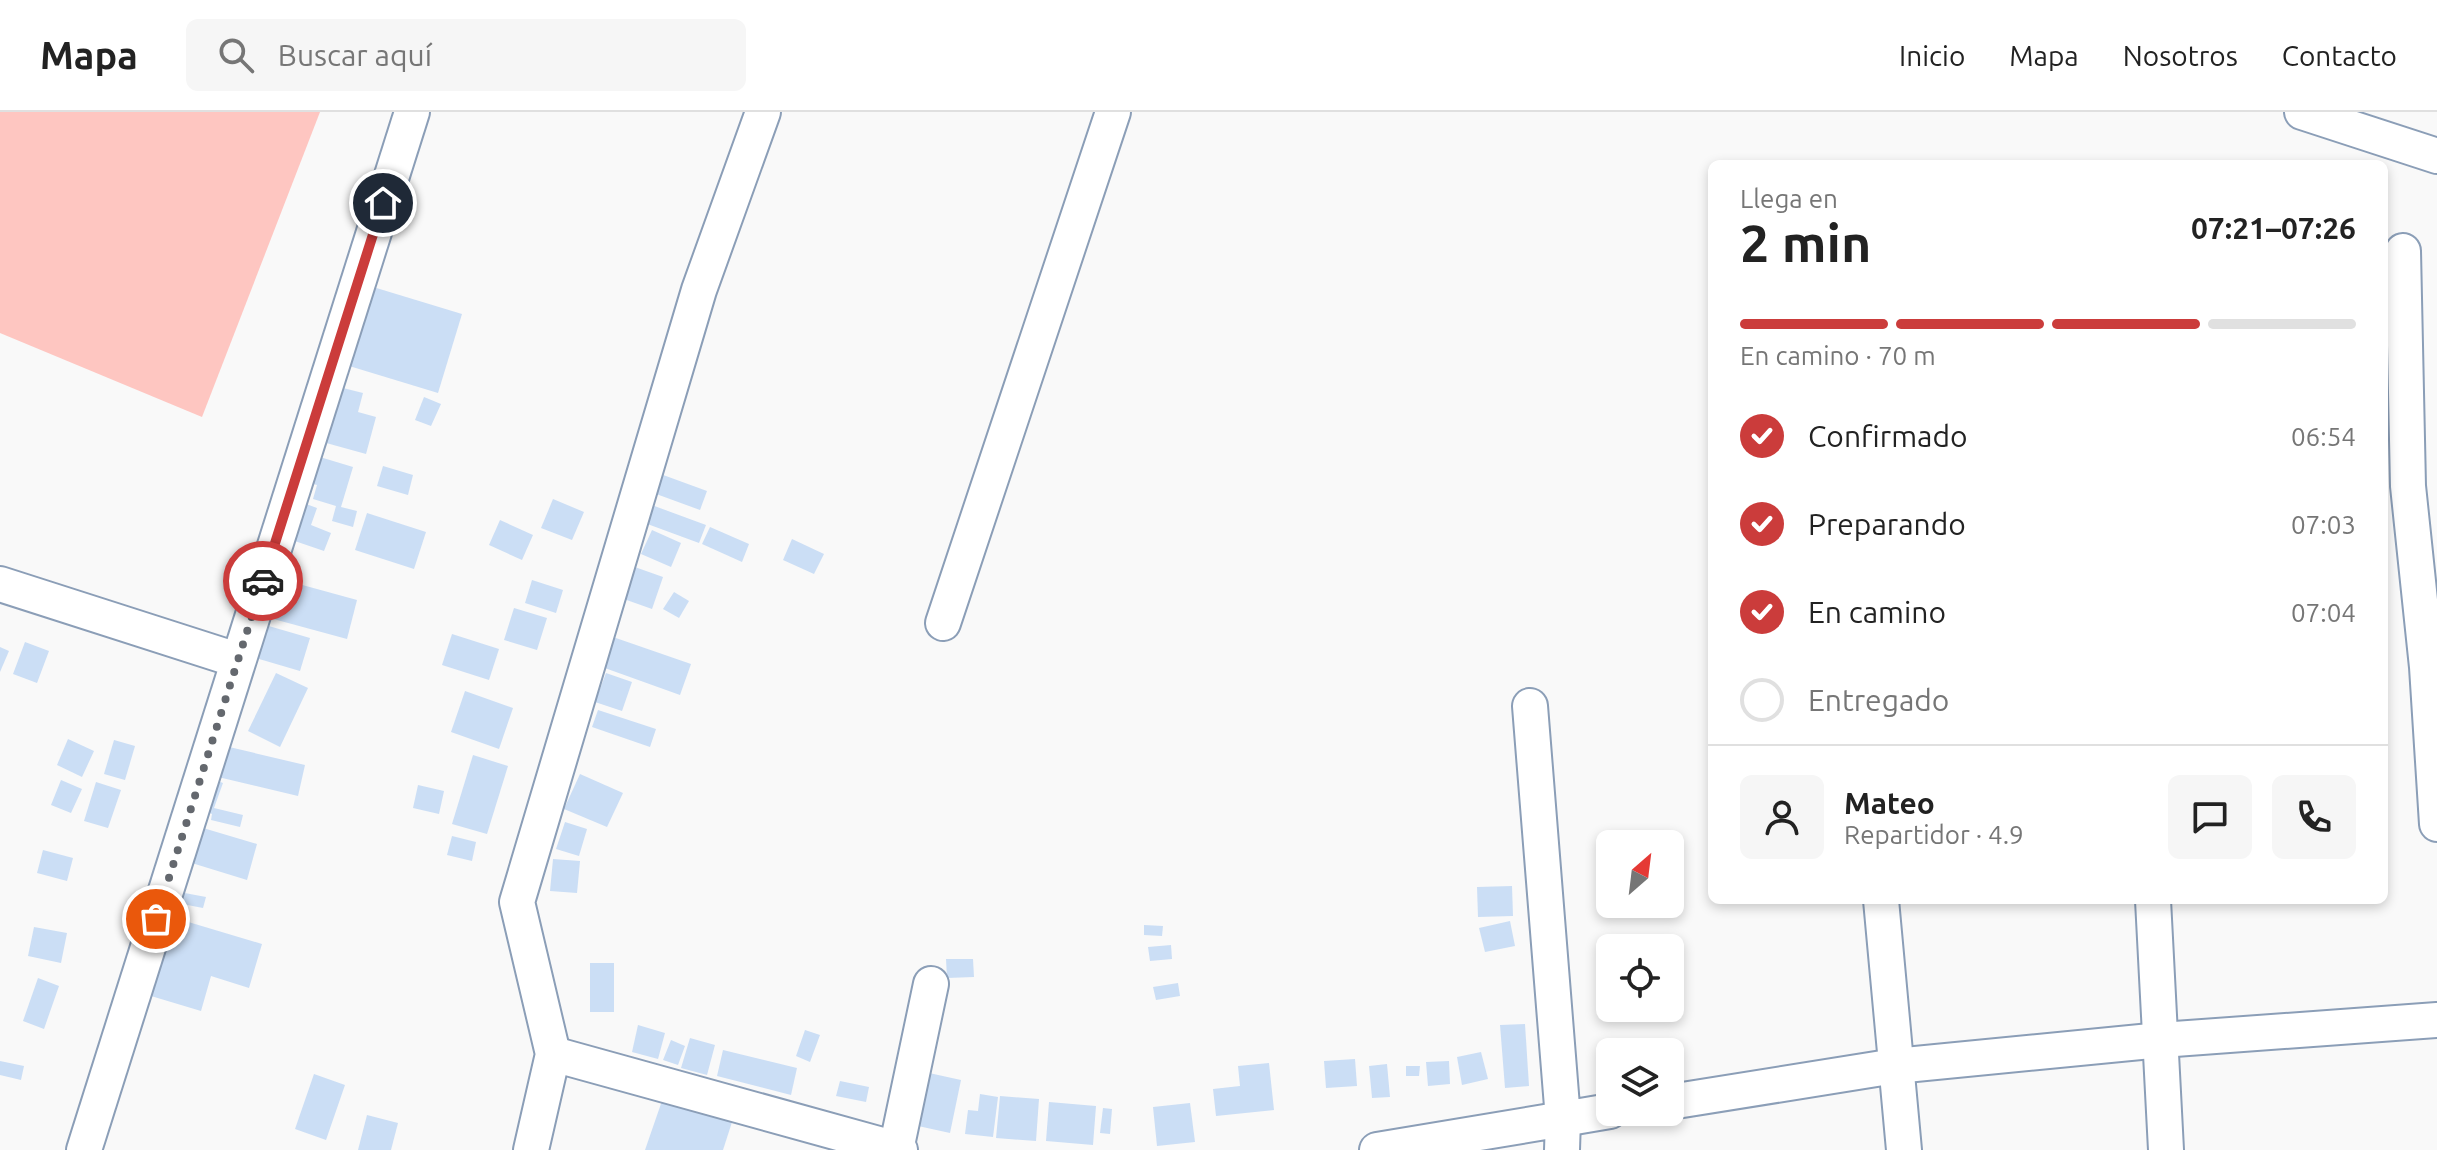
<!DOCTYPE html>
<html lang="es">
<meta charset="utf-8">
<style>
body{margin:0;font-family:Ubuntu,sans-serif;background:#f6f6f6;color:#222;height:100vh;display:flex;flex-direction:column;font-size:30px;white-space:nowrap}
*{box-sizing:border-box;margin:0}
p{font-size:26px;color:#767676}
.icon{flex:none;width:44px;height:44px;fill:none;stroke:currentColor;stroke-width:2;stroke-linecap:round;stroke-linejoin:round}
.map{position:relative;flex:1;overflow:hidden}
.details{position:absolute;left:1708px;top:48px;width:680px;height:744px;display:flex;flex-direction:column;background:#fff;border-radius:12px;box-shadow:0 4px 12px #0003}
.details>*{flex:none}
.needle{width:52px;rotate:28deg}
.fabs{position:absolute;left:1596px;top:718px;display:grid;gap:16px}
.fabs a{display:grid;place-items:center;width:88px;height:88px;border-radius:12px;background:#fff;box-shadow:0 4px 12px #0003;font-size:40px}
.pin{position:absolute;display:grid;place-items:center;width:68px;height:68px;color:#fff;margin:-34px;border:4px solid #fff;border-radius:50%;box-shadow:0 2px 8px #0007}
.courier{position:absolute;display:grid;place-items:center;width:80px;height:80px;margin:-40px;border:6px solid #cb3c3b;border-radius:50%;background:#fff;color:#222;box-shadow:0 2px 10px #0007}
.headline em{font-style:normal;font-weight:600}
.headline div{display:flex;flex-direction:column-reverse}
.headline{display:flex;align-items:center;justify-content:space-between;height:136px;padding:0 32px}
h1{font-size:52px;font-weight:600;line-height:60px}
.bar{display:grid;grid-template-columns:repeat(4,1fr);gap:12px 8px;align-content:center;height:96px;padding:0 32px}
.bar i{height:10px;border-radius:6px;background:#e0e0e0}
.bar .selected{background:#cb3c3b}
.bar p{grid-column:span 4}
.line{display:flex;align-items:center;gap:20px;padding:0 32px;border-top:2px solid #e0e0e0}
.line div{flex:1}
.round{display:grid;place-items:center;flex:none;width:84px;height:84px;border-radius:12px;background:#f6f6f6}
ol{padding:0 32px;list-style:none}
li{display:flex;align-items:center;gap:24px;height:88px}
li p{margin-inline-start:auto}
li .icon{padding:8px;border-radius:50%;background:#cb3c3b;color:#fff;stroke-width:4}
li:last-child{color:#767676}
li i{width:44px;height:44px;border:4px solid #e0e0e0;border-radius:50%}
header{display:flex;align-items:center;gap:48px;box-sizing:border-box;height:112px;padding:0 40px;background:#fff;border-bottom:2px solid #e0e0e0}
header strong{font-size:38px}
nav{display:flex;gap:44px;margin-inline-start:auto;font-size:28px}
.search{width:560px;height:72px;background:#f6f6f6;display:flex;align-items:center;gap:20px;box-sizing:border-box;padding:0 28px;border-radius:12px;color:#767676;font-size:30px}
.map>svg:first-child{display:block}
.green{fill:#fec6c1}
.building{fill:#cbdef5}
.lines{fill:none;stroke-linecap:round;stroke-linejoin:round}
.street-casing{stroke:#8b9eb7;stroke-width:38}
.street{stroke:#fff;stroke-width:34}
.done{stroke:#64686e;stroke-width:8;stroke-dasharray:0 14.4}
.route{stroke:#cb3c3b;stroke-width:10}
</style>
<header>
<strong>Mapa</strong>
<div class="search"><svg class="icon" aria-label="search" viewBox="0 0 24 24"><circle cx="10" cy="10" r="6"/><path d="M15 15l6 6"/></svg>Buscar aquí</div>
<nav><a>Inicio</a><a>Mapa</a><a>Nosotros</a><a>Contacto</a></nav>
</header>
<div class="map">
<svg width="2437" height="1038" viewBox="0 0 2437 1038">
<rect width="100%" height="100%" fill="#f9f9f9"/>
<!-- green -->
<polygon class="green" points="0,0 320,0 202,305 0,221"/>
<!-- building -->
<g class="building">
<polygon points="360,171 462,202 438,281 336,250"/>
<polygon points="335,274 363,281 358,300 376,305 366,342 319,329"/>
<polygon points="424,285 441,292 431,314 415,308"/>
<polygon points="310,342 353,355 341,395 357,399 353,415 332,409 336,394 313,387 317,373 302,369"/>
<polygon points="383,354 413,363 408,383 377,374"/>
<polygon points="655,360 707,379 700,398 648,379"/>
<polygon points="553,387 584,400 572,428 541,416"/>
<polygon points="298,389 317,396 311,413 331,421 324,439 286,426"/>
<polygon points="649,392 706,413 699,431 642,410"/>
<polygon points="367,401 426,420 414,457 355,438"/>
<polygon points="500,408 533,423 522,448 489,433"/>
<polygon points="710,415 749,432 742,450 702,432"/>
<polygon points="652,418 681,431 671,455 641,442"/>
<polygon points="792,427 824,442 814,462 783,448"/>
<polygon points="632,454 663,465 652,497 621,486"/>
<polygon points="266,463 357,488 347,527 255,502"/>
<polygon points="532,468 563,478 556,501 525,491"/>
<polygon points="674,480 689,489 679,506 663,497"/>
<polygon points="514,496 547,506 537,538 504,528"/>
<polygon points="255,510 310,526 300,559 245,543"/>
<polygon points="452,522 499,537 489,568 442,553"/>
<polygon points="613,525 691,552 680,583 602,555"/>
<polygon points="25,530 49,539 37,571 13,562"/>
<polygon points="0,535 9,539 0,560"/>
<polygon points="276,561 308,576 280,635 248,619"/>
<polygon points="606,561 632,570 622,599 595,590"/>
<polygon points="465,579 513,596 499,637 451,620"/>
<polygon points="598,598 656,617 650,635 592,615"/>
<polygon points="68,627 94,639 82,665 57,653"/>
<polygon points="114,628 135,634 125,668 104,662"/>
<polygon points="225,634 305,653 298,684 218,665"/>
<polygon points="473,643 508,654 487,722 452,712"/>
<polygon points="580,662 623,681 607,715 564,697"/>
<polygon points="205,664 223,671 214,696 243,703 240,715 211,708 212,702 194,694"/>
<polygon points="61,668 82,677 71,701 51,693"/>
<polygon points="96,670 121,678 108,716 84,709"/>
<polygon points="418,673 444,679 439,702 413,696"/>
<polygon points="565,710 587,717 579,744 556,737"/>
<polygon points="193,713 257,732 247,768 182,748"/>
<polygon points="452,724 476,730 472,749 447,743"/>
<polygon points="43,738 73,746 67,769 37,761"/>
<polygon points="553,747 580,749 577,781 550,779"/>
<polygon points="1512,774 1513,804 1478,805 1477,775"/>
<polygon points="174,779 206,785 203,796 172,790"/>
<polygon points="165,803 262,832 249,876 211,864 201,899 141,881"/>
<polygon points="1510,809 1515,834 1485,840 1479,816"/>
<polygon points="1144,813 1163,814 1162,824 1144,823"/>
<polygon points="34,815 67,821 61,851 28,844"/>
<polygon points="1171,833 1172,847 1150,849 1148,835"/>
<polygon points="946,847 973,847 974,865 947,866"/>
<rect x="590" y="851" width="24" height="49"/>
<polygon points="38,866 59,874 44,917 23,909"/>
<polygon points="1178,871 1180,884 1156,888 1153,875"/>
<polygon points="1525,912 1529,974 1505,976 1500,913"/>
<polygon points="638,913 665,921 658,947 632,940"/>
<polygon points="805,918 820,923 810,950 796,944"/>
<polygon points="690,926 715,933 707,963 681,956"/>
<polygon points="671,928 685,934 678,953 663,948"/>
<polygon points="723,938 797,956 791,983 717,964"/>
<polygon points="1481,940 1488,967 1462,973 1457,945"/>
<polygon points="1355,947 1357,974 1326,976 1324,949"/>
<polygon points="0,949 24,954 21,968 0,963"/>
<polygon points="1449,949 1450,972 1428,974 1426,950"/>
<polygon points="1269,951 1274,998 1216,1004 1213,977 1240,974 1238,954"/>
<polygon points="1387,952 1390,985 1372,986 1369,954"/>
<polygon points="1406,954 1420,954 1419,964 1406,964"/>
<polygon points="920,959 961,968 950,1021 909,1012"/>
<polygon points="314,962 345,973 326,1028 295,1017"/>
<polygon points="840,969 869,975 866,990 836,984"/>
<polygon points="980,982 998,985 993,1025 965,1022 968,998 978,999"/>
<polygon points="664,983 733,1007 723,1038 645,1038"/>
<polygon points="1000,984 1039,987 1036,1029 996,1026"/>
<polygon points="1049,990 1096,994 1093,1033 1046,1029"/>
<polygon points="1190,991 1195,1030 1157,1034 1153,995"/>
<polygon points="1103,996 1112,997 1110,1022 1100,1021"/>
<polygon points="367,1003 398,1011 391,1038 358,1038"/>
</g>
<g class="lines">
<!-- street casing -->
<g class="street-casing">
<g id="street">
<polyline points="2302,0 2437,44"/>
<polyline points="2403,139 2408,374 2427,555 2437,712"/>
<polyline points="0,472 237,548"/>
<polyline points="943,511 1113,0"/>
<polyline points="1530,594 1563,1007 1610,999"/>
<polyline points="1881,788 1904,1038"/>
<polyline points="2153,788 2166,1038"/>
<polyline points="553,942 900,1038"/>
<polyline points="1670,990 1895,954 2161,928 2437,908"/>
<polyline points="84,1038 412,0"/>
<polyline points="531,1038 553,942 517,790 699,178 763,0"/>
<polyline points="896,1038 931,872"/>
<polyline points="1377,1038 1563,1007 1562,1038"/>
</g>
</g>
<!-- street -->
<use href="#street" class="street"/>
</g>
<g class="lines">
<!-- done -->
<polyline class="done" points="156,807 263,469"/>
<!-- route -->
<polyline class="route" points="263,469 383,91"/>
</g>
</svg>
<div class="fabs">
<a><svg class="needle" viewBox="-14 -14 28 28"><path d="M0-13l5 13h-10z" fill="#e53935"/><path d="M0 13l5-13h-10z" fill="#767676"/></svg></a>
<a><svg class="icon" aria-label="locate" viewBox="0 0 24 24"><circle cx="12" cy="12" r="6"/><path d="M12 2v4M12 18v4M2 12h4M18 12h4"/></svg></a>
<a><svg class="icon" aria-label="layers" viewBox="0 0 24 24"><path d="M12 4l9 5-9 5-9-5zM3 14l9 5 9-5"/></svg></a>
</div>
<div class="pin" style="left:156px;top:807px;background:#ea580c"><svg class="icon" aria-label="bag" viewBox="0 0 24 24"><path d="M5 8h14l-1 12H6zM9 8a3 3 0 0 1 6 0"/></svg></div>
<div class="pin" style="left:383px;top:91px;background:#1f2937"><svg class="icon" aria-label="home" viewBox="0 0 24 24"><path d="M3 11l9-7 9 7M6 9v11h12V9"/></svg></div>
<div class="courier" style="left:263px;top:469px"><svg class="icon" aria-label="car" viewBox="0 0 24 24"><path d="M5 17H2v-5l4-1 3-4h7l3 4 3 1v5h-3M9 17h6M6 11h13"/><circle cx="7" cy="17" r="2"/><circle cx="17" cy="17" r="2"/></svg></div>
<section class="details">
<div class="headline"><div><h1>2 min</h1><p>Llega en</p></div><em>07:21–07:26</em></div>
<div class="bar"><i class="selected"></i><i class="selected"></i><i class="selected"></i><i></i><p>En camino · 70 m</p></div>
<ol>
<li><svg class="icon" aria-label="check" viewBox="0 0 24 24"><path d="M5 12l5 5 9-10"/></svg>Confirmado<p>06:54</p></li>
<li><svg class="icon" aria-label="check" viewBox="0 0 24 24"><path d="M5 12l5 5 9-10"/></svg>Preparando<p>07:03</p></li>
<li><svg class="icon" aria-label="check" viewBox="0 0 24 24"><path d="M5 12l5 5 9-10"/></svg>En camino<p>07:04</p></li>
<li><i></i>Entregado</li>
</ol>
<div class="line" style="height:144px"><a class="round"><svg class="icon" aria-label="person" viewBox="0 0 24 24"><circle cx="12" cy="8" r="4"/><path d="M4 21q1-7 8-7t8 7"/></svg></a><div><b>Mateo</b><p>Repartidor · 4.9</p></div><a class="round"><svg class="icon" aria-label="chat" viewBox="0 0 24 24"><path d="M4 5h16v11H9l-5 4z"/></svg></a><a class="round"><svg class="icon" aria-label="phone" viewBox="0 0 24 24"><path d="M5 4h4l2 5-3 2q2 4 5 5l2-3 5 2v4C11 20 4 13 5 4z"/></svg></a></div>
</section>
</div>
